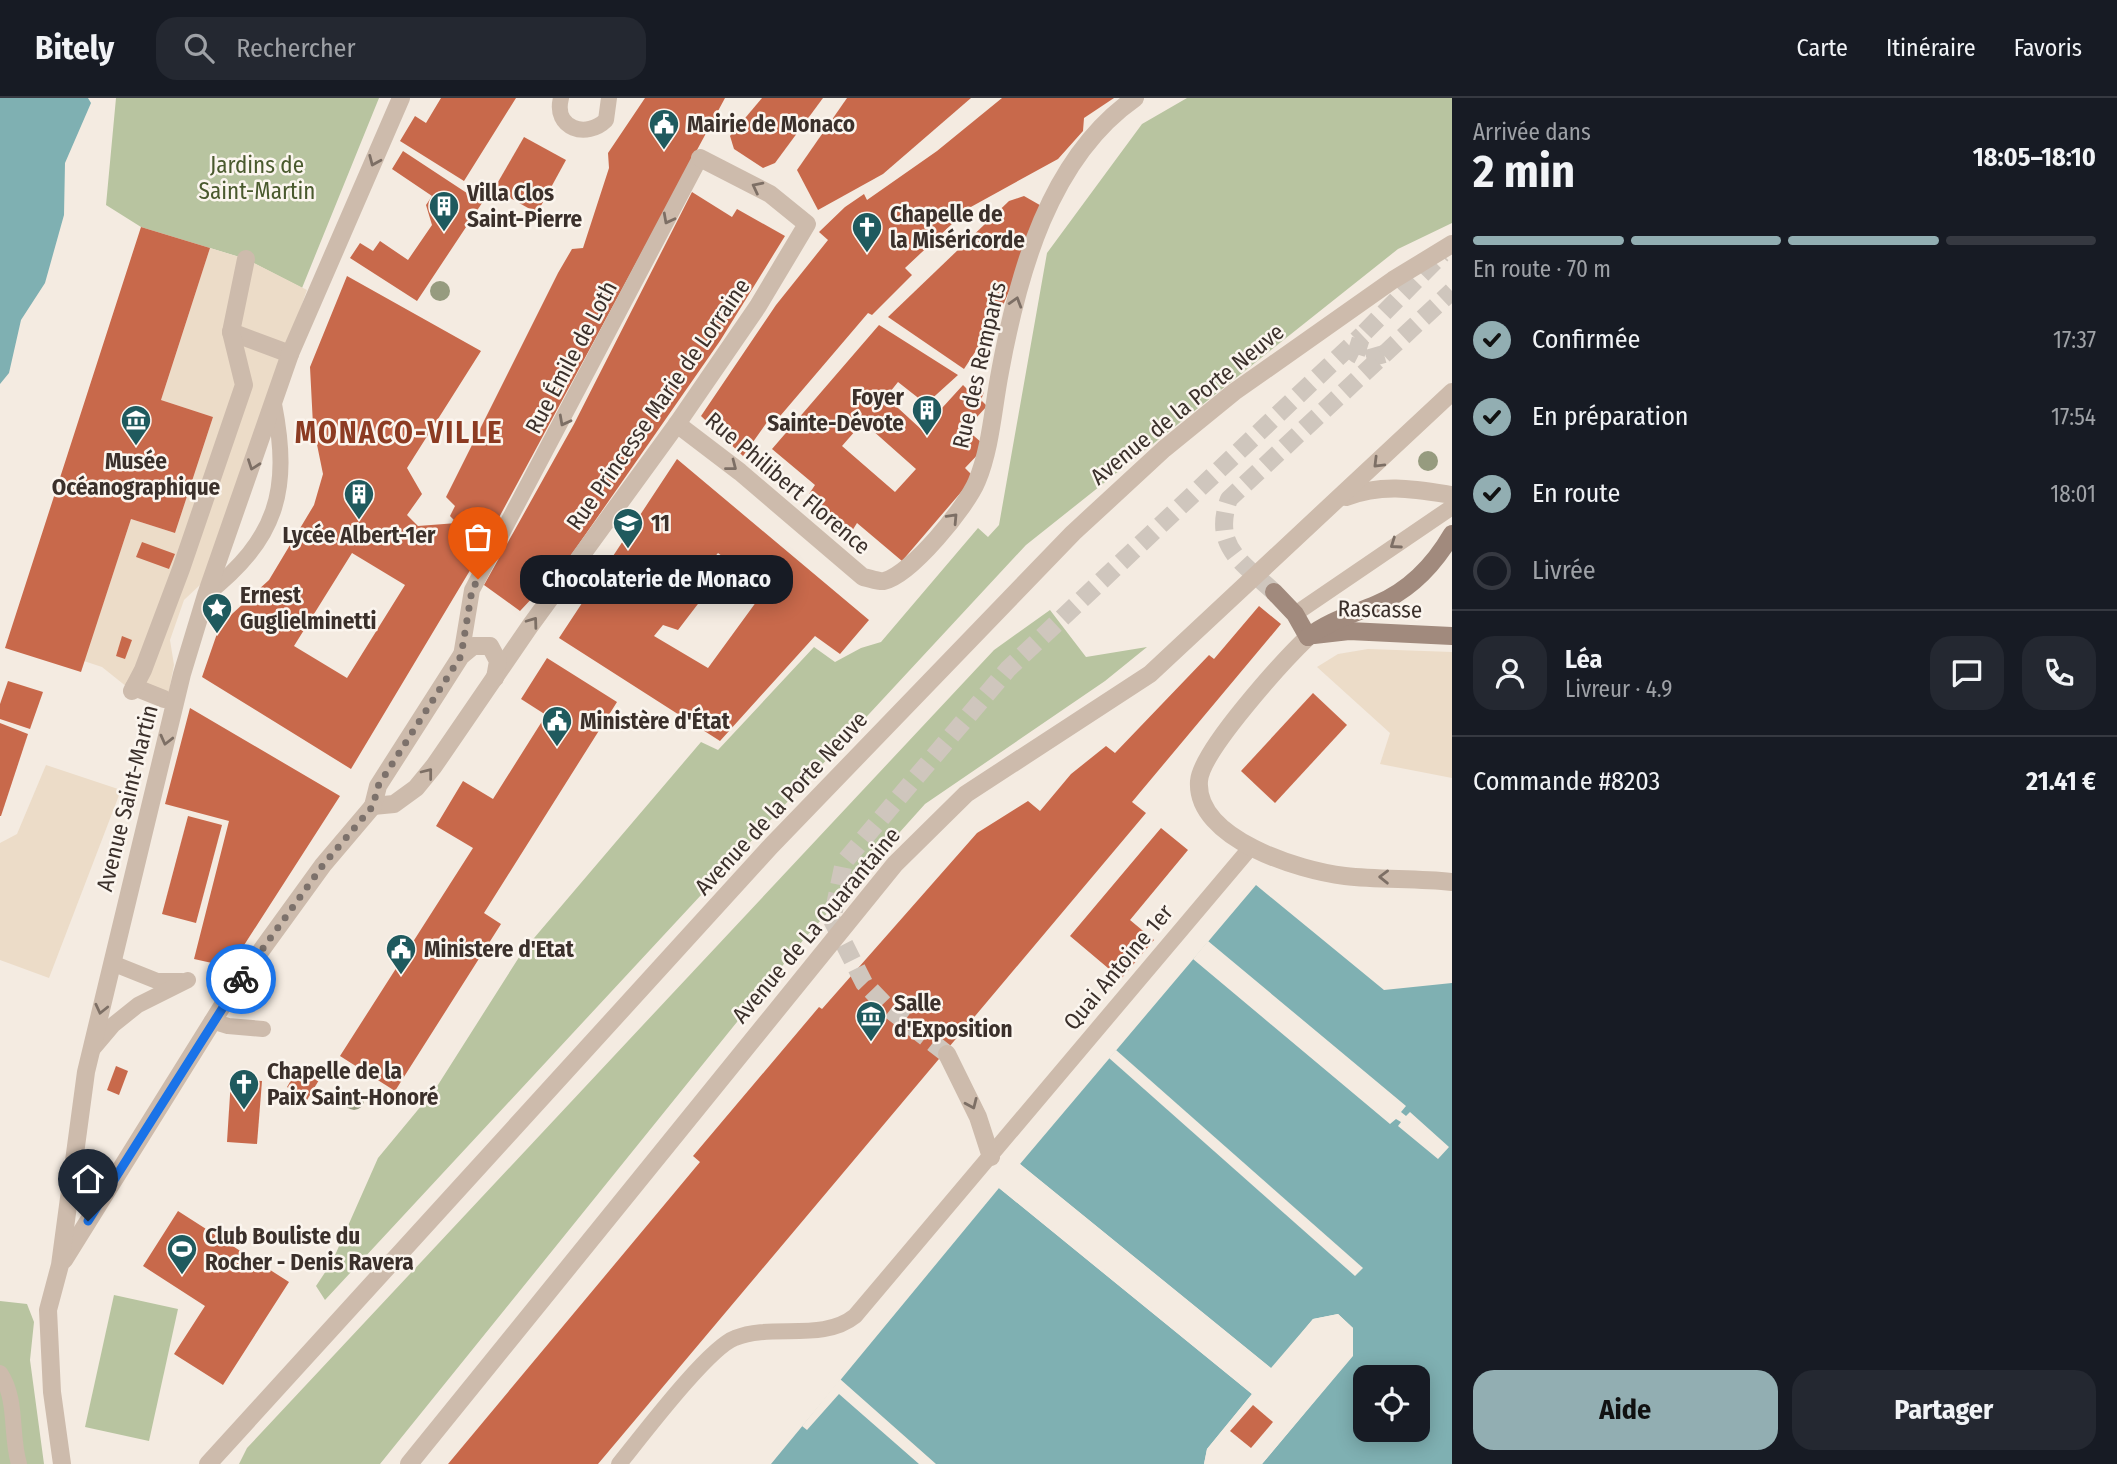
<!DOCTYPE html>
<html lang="fr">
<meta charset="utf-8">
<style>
body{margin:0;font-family:"Fira Sans Condensed",sans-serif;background:#242831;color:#f1f3f6;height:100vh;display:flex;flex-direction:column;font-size:26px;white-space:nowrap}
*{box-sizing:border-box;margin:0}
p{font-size:23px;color:#9ea1a6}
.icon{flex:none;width:38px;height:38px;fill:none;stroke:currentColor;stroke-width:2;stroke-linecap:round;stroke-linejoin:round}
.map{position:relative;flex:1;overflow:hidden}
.side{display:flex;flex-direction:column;background:#171b24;width:665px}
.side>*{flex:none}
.controls{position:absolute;left:1353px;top:1267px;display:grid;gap:14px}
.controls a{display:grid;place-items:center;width:77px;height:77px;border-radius:14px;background:#171b24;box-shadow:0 4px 18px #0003;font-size:35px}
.pin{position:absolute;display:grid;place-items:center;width:60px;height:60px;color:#fff;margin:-72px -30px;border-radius:50% 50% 50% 0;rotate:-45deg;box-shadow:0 0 7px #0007}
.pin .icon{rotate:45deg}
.courier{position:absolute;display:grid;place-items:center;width:70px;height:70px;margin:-35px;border:5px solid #1a73e8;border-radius:50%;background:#fff;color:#222;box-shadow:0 2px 9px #0007}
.bubble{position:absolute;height:49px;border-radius:21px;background:#171b24;box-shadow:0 4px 18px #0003;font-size:23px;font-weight:700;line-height:49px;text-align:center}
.summary em{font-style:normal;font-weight:700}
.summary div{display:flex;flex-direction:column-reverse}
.summary{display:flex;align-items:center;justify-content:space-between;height:119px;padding:0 21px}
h1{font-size:46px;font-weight:700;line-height:52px}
.bar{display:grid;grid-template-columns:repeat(4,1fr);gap:10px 7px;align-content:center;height:84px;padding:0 21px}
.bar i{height:9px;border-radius:5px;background:#363941}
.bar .current{background:#92aeb2}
.bar p{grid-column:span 4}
.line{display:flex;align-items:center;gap:18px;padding:0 21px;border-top:2px solid #363941}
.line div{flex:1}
.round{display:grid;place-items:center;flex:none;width:74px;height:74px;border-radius:21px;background:#242831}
ol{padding:0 21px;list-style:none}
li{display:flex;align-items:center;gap:21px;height:77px}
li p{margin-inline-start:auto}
li .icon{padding:7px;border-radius:50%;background:#92aeb2;color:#111;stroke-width:4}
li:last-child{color:#9ea1a6}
li i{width:38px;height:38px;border:4px solid #363941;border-radius:50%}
.button{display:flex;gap:14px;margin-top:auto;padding:14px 21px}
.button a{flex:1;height:80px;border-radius:21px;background:#92aeb2;color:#111;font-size:28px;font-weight:700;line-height:80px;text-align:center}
.button a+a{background:#242831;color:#f1f3f6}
header{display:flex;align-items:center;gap:42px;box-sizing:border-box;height:98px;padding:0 35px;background:#171b24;border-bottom:2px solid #363941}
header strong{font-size:33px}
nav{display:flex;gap:38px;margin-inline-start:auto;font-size:24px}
.search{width:490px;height:63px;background:#242831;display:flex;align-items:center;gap:18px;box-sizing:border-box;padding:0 24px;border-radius:21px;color:#9ea1a6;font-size:26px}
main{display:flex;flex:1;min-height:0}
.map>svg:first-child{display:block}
.green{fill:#b8c4a0}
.plaza{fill:#ecdcc8}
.water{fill:#7fb0b2;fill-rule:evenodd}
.pier{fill:#f4ebe1}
.building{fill:#c8694b;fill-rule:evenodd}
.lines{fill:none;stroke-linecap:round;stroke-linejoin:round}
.secondary-tunnel{stroke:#cfc6bd;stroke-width:18;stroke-dasharray:18 9;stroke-linecap:butt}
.lane{stroke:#cdbbac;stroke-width:16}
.street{stroke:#cdbbac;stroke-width:18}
.secondary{stroke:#a18a7d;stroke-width:18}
.tree{fill:#969b7f}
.oneway{stroke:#7d6f65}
.done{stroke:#7c716b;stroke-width:7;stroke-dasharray:0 12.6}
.route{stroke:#1a73e8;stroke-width:9}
.labels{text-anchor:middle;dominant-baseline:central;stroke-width:5;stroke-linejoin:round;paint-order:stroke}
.poi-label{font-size:23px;font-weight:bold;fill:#3b302b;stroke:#fbf5ee;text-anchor:start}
.park-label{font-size:23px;fill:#4a5a2e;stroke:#fbf5ee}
.street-label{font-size:23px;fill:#3b302b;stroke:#fbf5ee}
.district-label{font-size:30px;font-weight:bold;letter-spacing:2px;fill:#8c3b22;stroke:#fbf5ee}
</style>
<header>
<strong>Bitely</strong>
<div class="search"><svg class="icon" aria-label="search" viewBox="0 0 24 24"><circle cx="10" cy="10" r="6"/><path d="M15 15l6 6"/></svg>Rechercher</div>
<nav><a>Carte</a><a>Itinéraire</a><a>Favoris</a></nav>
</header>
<main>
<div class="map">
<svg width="1452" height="1366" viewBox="0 0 1452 1366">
<rect width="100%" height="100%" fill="#f4ebe1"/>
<!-- green -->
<g class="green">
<polygon points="116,0 379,0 302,190 246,161 141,129 106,107"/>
<polygon points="1187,0 1452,0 1452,125 1398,151 1026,447 325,1202 316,1188 332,1164 378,1060 436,990 523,853 701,644 718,652 814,549 835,564 861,550 881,544 978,430 988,439 999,427 1047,155 1142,26"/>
<polygon points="1050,512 1086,559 1147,549 1105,583 925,706 804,841 380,1366 239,1366 247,1350 994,552"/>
<polygon points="114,1197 178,1211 149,1343 85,1329"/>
<polygon points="0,1203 27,1206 34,1224 30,1262 44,1366 0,1366"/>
</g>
<!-- plaza -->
<g class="plaza">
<polygon points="210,150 246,161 307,192 201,486 184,502 170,542 174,567 167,604 132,593 102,569 84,563 131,421 175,435 213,319 161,302"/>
<polygon points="1368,551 1452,554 1452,680 1380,666 1390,635 1317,569 1338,556"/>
<polygon points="46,667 121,692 49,880 0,862 0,745 17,736"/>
</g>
<!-- water -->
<g class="water">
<polygon points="0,0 88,0 91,5 65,65 64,117 45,185 21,222 9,275 0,286"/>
<path d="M 1256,787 L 1384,892 L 1452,885 L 1452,1366 L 1262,1366 L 1352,1258 L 1353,1230 L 1338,1216 L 1313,1221 L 1272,1271 L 1020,1066 ZM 1365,1279 L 1418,1279 L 1418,1332 L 1365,1332 Z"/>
<polygon points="999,1090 1252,1296 1207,1351 1204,1366 771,1366"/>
</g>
<!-- pier -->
<g class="pier">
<polygon points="1208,843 1406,1008 1401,1014 1406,1018 1410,1014 1449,1049 1438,1061 1398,1028 1401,1024 1396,1021 1390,1026 1193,861"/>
<polygon points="1116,952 1363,1170 1355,1178 1109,960"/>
<polygon points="1020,1066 1271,1270 1313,1221 1338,1216 1353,1230 1353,1258 1262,1366 1258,1366 1349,1257 1349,1232 1337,1219 1315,1224 1274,1273 1270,1274 1017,1069"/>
<polygon points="1001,1087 1255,1294 1210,1353 1208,1366 1204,1366 1207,1351 1252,1296 999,1090"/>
<polygon points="840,1281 936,1366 919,1366 839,1296 807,1332 802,1328"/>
</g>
<!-- building -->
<g class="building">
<polygon points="441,0 516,0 464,83 400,43 415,18 426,25"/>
<path d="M 645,0 L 725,0 L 475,464 L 351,671 L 202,579 L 220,527 L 269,482 L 314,407 L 323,376 L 313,327 L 310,269 L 347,178 L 481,253 L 407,370 L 422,396 L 407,417 L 418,428 L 457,425 L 450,418 L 455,408 L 446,399 L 558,175 L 572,151 L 583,150 L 609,70 L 608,55 ZM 352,455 L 405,487 L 347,580 L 294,548 Z"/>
<polygon points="762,0 823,0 775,65 763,70 734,51 730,38"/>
<polygon points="847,0 971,0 883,76 818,112 797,72"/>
<polygon points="1002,0 1114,0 1084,20 1083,33 1058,61 969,110 905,170 912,177 872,217 868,215 775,324 770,320 743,358 701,318 776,207 828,142 819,134 845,109 864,96 867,102 937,53"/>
<polygon points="524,39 566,62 537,115 494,91"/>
<polygon points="403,53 482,105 417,203 350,160 360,145 373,153 380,143 408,162 432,127 426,107 432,98 392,71"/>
<polygon points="692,94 732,119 737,111 785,138 720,243 567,463 520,513 484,487 574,326"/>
<polygon points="1024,98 1045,110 998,219 964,271 888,219 1009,103"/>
<polygon points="141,129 210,150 161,302 213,319 175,435 131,421 81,574 5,550"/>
<path d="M 879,227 L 958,277 L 926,306 L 898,284 L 886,299 L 922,332 L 963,287 L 967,291 L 973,287 L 980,288 L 984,294 L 981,302 L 987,308 L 966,331 L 982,345 L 983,351 L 965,370 L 974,379 L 902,463 L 857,425 L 852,433 L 809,396 L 815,387 L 772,351 ZM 863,324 L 916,371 L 895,394 L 842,348 Z"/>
<path d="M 677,361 L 869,522 L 840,556 L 815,538 L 720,643 L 559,540 ZM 718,455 L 765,492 L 708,570 L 654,538 L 663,527 L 678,532 L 714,485 L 706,469 Z"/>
<polygon points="142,444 175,456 169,471 136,459"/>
<polygon points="1259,508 1281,526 1132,704 1146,715 598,1366 448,1366 700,1064 693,1058 819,909 822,911 977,735 1028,703 1040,713 1071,676 1106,648 1115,655 1209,557 1214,561"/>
<polygon points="122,538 132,542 125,561 116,558"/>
<polygon points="547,560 617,604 484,815 501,826 395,993 340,958 473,750 436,728 463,683 493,701 546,617 521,601"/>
<polygon points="8,583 43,594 30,631 0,621 0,606"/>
<polygon points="1313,595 1347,627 1275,705 1241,673"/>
<polygon points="190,610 340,698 230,869 194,861 229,723 165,706"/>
<polygon points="0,625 28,636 1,718 0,718"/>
<polygon points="188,718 222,727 196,825 162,816"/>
<polygon points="1161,730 1188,752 1130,822 1154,842 1121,881 1070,838"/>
<polygon points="116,968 128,973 119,997 107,992"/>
<polygon points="299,969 319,982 307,1002 287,989"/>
<polygon points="231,981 262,983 257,1046 227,1044"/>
<polygon points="178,1113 289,1184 223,1287 174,1256 205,1208 143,1168"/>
<polygon points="1253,1307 1273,1324 1251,1350 1230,1333"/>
</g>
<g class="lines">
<!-- secondary-tunnel -->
<g class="secondary-tunnel">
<polyline points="1384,256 1366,261 1356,256 1362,237 1442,156"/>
<path d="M 1274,494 C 1242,464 1212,449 1229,401 L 1452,193"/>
<polyline points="947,956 889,911 864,885 832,822 844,764 1008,571 1362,237"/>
</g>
<!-- lane -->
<g class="lane">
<path d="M 561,0 C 553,31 587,41 606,22 L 609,0"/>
<path d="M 206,497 C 277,441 291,393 274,306"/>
<polyline points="1295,516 1452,409"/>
<polyline points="461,558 472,492 700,60"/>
<polyline points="112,865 157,883 182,883"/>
<polyline points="212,923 228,928 263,931"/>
<polyline points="91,953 113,927 138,907 188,882"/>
<path d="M 0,1275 C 18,1302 10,1336 19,1366"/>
<path d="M 619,1366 C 641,1339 708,1250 735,1240 C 772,1225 823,1244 855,1218 L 1251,749"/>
</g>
<!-- street -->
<g class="street">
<polyline points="231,234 290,256"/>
<path d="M 677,326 L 740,374 L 863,479 C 869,480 879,484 884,483 C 911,477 967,408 977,383 C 991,349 993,310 1000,274 C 1018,176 1049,60 1135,0"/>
<path d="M 1346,399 C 1383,385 1414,391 1452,397"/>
<path d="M 1308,539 C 1283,563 1201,653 1199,683 C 1195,741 1300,773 1345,778 C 1380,782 1416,780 1452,784"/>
<polyline points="134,589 164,601"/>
<polyline points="132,593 143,572 181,471 244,287 231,234 246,161"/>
<polyline points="373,708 394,706 416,690 434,668 530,528 677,326 758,208 807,126 770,96 700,60"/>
<polyline points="373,708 378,688 461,558 473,548 490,548 498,563 495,580"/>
<polyline points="947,956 978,1019 991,1059"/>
<polyline points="64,1162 231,894 323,767 373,708"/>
<polyline points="62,1366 52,1294 48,1212 60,1167 86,974 182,576 206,497 290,256 401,0"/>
<polyline points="208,1366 771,748 1073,435 1164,351 1234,294 1393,182 1452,146"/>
<polyline points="409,1366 895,766 966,696 1150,576 1452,294"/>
</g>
<!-- secondary -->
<g class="secondary">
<polyline points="1274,494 1295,516 1308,539"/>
<polyline points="1314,537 1349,533 1452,538"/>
<path d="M 1308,539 C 1330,522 1352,517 1377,506 C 1410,492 1434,467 1452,436"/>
</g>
</g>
<!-- trees -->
<g class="tree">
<circle cx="440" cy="193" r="10"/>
<circle cx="1428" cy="363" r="10"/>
<circle cx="354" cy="1002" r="10"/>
</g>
<!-- one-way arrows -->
<defs><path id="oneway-chevron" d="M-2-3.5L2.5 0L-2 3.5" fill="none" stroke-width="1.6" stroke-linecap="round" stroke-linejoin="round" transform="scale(1.75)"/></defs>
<g class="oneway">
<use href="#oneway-chevron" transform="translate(374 63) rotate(113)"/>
<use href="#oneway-chevron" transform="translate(757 89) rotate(-153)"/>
<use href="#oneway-chevron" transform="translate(668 121) rotate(118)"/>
<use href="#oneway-chevron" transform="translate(1016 204) rotate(-73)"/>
<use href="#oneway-chevron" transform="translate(564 323) rotate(118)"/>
<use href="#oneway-chevron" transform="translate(1378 365) rotate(135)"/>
<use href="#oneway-chevron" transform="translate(253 367) rotate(110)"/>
<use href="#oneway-chevron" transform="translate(732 368) rotate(38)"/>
<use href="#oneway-chevron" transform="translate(953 420) rotate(-47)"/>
<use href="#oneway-chevron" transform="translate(1395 446) rotate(145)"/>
<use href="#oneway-chevron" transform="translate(533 524) rotate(-54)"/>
<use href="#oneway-chevron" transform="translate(166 642) rotate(104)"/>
<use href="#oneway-chevron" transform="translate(428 675) rotate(-52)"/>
<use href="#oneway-chevron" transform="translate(1384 779) rotate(-179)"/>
<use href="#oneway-chevron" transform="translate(101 911) rotate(103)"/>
<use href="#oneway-chevron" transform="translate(972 1006) rotate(66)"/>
</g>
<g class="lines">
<!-- done -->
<polyline class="done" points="241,881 323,767 373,708 378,688 461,558 472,492 478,481"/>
<!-- route -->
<polyline class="route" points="88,1123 241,881"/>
</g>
<!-- icons -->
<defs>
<g id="civic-pin" transform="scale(1.575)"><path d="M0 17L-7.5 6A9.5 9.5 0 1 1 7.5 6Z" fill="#1f5a5e" stroke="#fbf5ee"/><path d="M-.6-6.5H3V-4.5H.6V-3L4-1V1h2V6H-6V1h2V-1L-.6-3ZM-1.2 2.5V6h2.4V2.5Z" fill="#fff"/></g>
<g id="building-pin" transform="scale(1.575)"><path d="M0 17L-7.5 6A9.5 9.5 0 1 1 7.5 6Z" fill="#1f5a5e" stroke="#fbf5ee"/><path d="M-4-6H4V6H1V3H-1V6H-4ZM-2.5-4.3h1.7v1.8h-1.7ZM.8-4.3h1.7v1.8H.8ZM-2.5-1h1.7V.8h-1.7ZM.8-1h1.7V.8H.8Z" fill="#fff"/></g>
<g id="church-pin" transform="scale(1.575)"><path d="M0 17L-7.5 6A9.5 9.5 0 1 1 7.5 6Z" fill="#1f5a5e" stroke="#fbf5ee"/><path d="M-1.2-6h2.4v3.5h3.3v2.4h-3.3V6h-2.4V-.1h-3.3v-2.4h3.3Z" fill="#fff"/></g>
<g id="museum-pin" transform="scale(1.575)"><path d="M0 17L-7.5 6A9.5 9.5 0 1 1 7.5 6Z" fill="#1f5a5e" stroke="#fbf5ee"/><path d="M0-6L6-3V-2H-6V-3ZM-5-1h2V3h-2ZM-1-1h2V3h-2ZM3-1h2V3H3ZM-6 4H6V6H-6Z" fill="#fff"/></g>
<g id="school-pin" transform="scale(1.575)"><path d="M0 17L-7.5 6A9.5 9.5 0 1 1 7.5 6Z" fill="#1f5a5e" stroke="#fbf5ee"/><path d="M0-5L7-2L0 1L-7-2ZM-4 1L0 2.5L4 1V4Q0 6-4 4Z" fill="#fff"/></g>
<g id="sight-pin" transform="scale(1.575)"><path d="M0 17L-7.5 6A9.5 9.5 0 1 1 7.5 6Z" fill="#1f5a5e" stroke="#fbf5ee"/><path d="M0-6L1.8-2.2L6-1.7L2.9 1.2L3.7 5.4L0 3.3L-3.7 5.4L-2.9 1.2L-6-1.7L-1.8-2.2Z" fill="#fff"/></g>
<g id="stadium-pin" transform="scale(1.575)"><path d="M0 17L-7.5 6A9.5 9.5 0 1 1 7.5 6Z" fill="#1f5a5e" stroke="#fbf5ee"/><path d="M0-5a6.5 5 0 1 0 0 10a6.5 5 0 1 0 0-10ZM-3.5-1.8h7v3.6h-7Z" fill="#fff"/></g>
</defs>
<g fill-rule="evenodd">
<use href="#civic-pin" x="664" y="26"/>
<use href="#building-pin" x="444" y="108"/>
<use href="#church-pin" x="867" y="129"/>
<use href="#building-pin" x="927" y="312"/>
<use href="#museum-pin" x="136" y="322"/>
<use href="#building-pin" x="359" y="396"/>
<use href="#school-pin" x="628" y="425"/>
<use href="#sight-pin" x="217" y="510"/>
<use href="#civic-pin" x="557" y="623"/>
<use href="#civic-pin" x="401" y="851"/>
<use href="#museum-pin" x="871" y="918"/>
<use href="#church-pin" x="244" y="986"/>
<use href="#stadium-pin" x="182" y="1151"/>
</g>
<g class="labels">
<!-- poi labels -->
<g class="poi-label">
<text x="687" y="26">Mairie de Monaco</text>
<text x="467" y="95">Villa Clos<tspan x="467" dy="26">Saint-Pierre</tspan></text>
<text x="890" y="116">Chapelle de<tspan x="890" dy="26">la Miséricorde</tspan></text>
<text x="904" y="299" text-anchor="end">Foyer<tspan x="904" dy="26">Sainte-Dévote</tspan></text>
<text x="136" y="363" text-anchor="middle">Musée<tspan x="136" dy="26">Océanographique</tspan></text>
<text x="651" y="425">11</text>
<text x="359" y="437" text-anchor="middle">Lycée Albert-1er</text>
<text x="240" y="497">Ernest<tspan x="240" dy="26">Guglielminetti</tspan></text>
<text x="580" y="623">Ministère d'État</text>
<text x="424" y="851">Ministere d'Etat</text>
<text x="894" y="905">Salle<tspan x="894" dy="26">d'Exposition</tspan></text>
<text x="267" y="973">Chapelle de la<tspan x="267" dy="26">Paix Saint-Honoré</tspan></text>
<text x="205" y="1138">Club Bouliste du<tspan x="205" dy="26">Rocher - Denis Ravera</tspan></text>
</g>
<!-- park labels -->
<g class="park-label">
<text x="257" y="67">Jardins de<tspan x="257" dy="26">Saint-Martin</tspan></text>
</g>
<!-- street labels -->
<g class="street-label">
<text transform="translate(571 259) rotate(-62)">Rue Émile de Loth</text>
<text transform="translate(979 267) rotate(-77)">Rue des Remparts</text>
<text transform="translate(658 306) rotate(-55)">Rue Princesse Marie de Lorraine</text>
<text transform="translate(1187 306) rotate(-39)">Avenue de la Porte Neuve</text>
<text transform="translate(788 385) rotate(40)">Rue Philibert Florence</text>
<text transform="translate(1380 511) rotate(1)">Rascasse</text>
<text transform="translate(127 700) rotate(-76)">Avenue Saint-Martin</text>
<text transform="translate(781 705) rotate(-47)">Avenue de la Porte Neuve</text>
<text transform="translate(816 827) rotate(-50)">Avenue de La Quarantaine</text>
<text transform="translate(1118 869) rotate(-50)">Quai Antoine 1er</text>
</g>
<!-- district labels -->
<g class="district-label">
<text x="399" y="335">MONACO-VILLE</text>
</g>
</g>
</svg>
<div class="controls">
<a><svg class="icon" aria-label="locate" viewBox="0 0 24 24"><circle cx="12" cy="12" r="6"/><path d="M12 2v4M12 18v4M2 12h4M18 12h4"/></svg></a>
</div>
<div class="pin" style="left:478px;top:481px;background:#ea580c"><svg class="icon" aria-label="bag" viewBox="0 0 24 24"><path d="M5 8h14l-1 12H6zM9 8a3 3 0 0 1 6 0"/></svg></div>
<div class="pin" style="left:88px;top:1123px;background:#1f2937"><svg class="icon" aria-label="home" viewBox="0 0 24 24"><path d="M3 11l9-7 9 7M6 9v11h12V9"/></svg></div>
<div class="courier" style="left:241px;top:881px"><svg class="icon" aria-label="bike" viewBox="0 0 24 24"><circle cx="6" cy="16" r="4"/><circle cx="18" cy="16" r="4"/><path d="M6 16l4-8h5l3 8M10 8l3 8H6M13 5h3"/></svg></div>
<div class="bubble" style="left:520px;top:457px;width:273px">Chocolaterie de Monaco</div>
</div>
<section class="side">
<div class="summary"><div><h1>2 min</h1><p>Arrivée dans</p></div><em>18:05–18:10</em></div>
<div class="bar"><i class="current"></i><i class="current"></i><i class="current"></i><i></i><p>En route · 70 m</p></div>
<ol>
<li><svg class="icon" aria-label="check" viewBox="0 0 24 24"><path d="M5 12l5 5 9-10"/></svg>Confirmée<p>17:37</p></li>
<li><svg class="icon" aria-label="check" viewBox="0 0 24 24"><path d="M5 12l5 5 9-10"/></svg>En préparation<p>17:54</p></li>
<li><svg class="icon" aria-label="check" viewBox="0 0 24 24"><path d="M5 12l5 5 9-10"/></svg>En route<p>18:01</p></li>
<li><i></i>Livrée</li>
</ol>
<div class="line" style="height:126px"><a class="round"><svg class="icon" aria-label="person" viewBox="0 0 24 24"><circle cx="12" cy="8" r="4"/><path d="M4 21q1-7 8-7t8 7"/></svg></a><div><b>Léa</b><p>Livreur · 4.9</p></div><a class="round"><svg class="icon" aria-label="chat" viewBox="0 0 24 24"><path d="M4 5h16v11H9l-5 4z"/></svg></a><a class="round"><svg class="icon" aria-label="phone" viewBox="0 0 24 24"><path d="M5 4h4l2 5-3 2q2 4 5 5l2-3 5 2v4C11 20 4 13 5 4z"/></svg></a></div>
<div class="line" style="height:91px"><div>Commande #8203</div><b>21.41 €</b></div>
<div class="button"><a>Aide</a><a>Partager</a></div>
</section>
</main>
